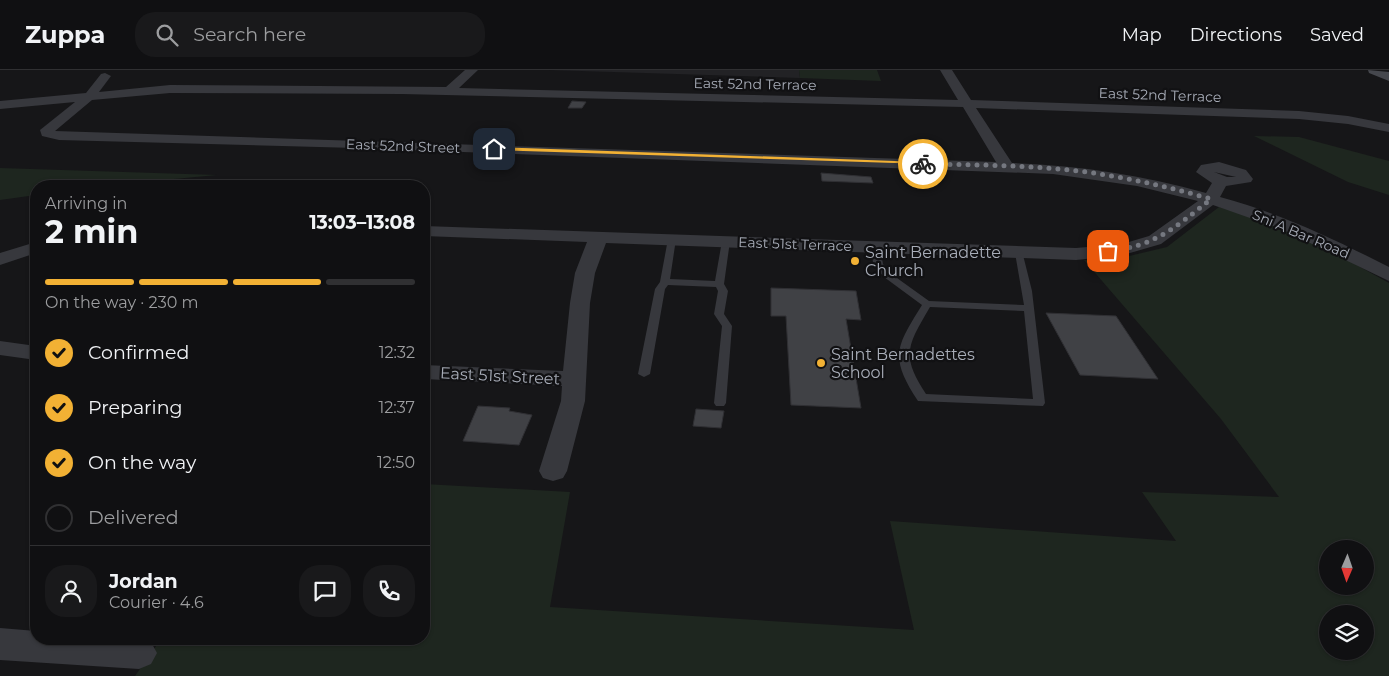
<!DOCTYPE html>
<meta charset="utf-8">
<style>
body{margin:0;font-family:Montserrat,sans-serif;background:#19191b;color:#f1f3f6;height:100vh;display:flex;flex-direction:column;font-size:19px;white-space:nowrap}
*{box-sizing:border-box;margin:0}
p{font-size:16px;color:#9c9d9f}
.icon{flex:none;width:28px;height:28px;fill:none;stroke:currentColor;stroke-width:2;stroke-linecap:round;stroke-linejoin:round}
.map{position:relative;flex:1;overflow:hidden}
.side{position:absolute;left:30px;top:110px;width:400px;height:465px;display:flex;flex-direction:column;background:#101012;border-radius:20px;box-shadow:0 1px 4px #0004,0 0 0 1px #303032}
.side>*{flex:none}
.needle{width:32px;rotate:182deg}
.buttons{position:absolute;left:1319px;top:470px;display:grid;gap:10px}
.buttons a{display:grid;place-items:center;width:55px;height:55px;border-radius:50%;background:#101012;box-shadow:0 1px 4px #0004,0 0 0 1px #303032;font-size:25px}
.pin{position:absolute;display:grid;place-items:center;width:42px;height:42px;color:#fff;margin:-21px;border-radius:10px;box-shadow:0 2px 8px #0006}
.courier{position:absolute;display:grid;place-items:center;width:50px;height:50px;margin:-25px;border:4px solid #f2b134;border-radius:50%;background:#fff;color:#222;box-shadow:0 1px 6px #0007}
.overview em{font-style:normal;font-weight:700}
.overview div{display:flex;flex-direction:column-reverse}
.overview{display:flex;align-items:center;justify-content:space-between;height:85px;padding:0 15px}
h1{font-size:32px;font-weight:700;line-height:38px}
.bar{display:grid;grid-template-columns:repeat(4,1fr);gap:8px 5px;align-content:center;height:60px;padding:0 15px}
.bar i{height:6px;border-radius:4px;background:#303032}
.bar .current{background:#f2b134}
.bar p{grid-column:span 4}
.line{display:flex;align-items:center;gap:12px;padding:0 15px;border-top:1px solid #303032}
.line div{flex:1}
.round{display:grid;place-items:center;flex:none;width:52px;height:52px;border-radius:20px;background:#19191b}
ol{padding:0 15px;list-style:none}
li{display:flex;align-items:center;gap:15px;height:55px}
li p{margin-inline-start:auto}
li .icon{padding:5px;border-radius:50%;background:#f2b134;color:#111;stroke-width:4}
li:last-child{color:#9c9d9f}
li i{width:28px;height:28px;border:2px solid #303032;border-radius:50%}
header{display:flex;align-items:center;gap:30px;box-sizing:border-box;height:70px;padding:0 25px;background:#101012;border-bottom:1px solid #303032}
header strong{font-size:24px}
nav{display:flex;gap:28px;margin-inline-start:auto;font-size:18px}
.search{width:350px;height:45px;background:#19191b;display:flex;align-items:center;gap:12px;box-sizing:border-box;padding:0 18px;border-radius:20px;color:#9c9d9f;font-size:19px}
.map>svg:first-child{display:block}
.built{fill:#222225}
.green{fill:#1e261f;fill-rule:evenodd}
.building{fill:#404145;stroke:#303034}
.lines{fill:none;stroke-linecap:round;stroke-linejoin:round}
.lane{fill:#37383d;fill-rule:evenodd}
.street{fill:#37383d;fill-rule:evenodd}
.secondary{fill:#45474d;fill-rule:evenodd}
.route{fill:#f2b134}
.done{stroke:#757880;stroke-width:5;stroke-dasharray:0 9}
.poi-dot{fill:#f2b134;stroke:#111113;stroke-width:2}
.labels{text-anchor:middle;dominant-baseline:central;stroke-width:4.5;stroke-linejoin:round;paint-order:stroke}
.far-street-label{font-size:14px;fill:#a8adb8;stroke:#111113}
.poi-label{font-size:16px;fill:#a8adb8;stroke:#111113;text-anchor:start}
.street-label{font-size:16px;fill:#a8adb8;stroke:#111113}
</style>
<header>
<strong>Zuppa</strong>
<div class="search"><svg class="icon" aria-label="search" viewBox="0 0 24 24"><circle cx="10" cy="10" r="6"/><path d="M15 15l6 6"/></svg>Search here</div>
<nav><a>Map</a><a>Directions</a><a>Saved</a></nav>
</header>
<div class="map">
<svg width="1389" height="606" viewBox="0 0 1389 606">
<rect width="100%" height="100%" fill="#161618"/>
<!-- built -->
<polygon class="built" points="549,0 799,0 800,8"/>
<!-- green -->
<g class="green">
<polygon points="799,0 877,0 881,11 800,8"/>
<polygon points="1254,66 1299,67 1389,91 1389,125 1348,112"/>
<polygon points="0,98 217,105 99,116 36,116 36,125 0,130"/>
<path d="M 1219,137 L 1260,150 L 1322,176 L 1389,213 L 1389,606 L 135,606 L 161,569 L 424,569 L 424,414 L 570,422 L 550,537 L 914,560 L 890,451 L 1176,471 L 1142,422 L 1279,427 L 1221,349 L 1084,190 L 1125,187 L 1167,177 ZM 1328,479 L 1365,479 L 1365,516 L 1328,516 ZM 1328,544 L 1365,544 L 1365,581 L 1328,581 Z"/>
</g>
<!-- building -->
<g class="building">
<polygon points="572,31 586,32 582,38 568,38"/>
<polygon points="821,103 871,107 873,113 822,111"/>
<polygon points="771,218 856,221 861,250 846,249 861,338 791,335 786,246 771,246"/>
<polygon points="1046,243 1116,246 1158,309 1080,305"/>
<polygon points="478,336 510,338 509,341 532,345 519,375 463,371"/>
<polygon points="696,339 724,341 721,358 693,356"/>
</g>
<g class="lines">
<!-- lane -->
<g class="lane">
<polygon points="672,166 676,169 670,209 715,211 722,171 726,168 730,171 724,214 728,221 724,244 732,256 726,333 724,336 716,336 714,333 722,256 714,244 718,221 716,217 668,215 665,219 650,304 644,307 638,304 655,219 660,212 668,169"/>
<path d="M 876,174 L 880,177 L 883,194 L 890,203 L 929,231 L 1024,235 L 1015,183 L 1016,181 L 1022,181 L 1032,221 L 1045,333 L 1043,336 L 918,331 C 889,287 896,277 922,235 L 884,207 L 873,194 L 872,177 ZM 930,237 L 1024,241 L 1033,329 L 926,324 C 900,285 908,275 930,237 Z"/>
</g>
<!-- street -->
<g class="street">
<path d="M 465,0 L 478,0 L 459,18 L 958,30 L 940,0 L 952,0 L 971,30 L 1299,41 L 1348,46 L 1389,54 L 1389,62 L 1348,54 L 1299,49 L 976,38 L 1012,93 C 1078,95 1142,105 1206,123 L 1212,113 L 1196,102 L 1201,95 L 1219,92 L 1246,100 L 1253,109 L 1251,112 L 1226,116 L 1220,127 C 1280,143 1334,169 1389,197 L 1389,211 L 1281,159 L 1213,135 L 1161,174 L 1123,185 L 1076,190 L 606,173 L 595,203 L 590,233 L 585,331 L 567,401 L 563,408 L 553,411 L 543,408 L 539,401 L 561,331 L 562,316 L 424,309 L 424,295 L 563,301 L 570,233 L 575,203 L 587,172 L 424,166 L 424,156 L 1076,178 L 1122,174 L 1149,166 L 1198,131 L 1137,116 L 1053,104 L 356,78 L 59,70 L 42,66 L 40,60 L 75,32 L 0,39 L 0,31 L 86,23 L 101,4 L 105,3 L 111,6 L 99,22 L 170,15 L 446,17 ZM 170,23 L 402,24 L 963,37 L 996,92 L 55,61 L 92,30 ZM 1214,102 L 1236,107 L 1227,107 Z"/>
<polygon points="36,172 36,183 0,195 0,183"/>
<polygon points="0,271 36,276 36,290 0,285"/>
<polygon points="0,558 36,561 36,569 143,569 151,572 157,583 151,594 139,599 0,590"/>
</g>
<!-- secondary -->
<polygon class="secondary" points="1368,0 1389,2 1389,11 1369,3"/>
</g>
<!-- route -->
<polygon class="route" points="494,77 923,92 926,94 492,80"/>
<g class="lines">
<!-- done -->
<path class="done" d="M 923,94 C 984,95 1046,95 1106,105 C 1142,111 1176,119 1211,129 C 1176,157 1154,177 1108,181"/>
</g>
<!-- markers -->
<g class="poi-dot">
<circle cx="855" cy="191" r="5"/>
<circle cx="821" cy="293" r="5"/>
</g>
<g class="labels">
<!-- far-street labels -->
<g class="far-street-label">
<text transform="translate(755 14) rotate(1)">East 52nd Terrace</text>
<text transform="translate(1160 25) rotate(2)">East 52nd Terrace</text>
<text transform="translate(403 76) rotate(2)">East 52nd Street</text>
<text transform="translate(1301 164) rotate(23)">Sni A Bar Road</text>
<text transform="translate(795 174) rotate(2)">East 51st Terrace</text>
</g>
<!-- poi labels -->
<g class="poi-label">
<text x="865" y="182">Saint Bernadette<tspan x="865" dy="18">Church</tspan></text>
<text x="831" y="284">Saint Bernadettes<tspan x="831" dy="18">School</tspan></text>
</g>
<!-- street labels -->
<g class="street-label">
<text transform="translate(500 306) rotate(3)">East 51st Street</text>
</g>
</g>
</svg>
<div class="buttons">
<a><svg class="needle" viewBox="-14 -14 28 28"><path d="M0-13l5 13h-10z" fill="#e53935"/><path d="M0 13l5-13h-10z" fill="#9c9d9f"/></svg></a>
<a><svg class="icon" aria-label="layers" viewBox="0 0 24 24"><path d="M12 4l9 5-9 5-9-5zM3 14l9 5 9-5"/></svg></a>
</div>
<div class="pin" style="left:1108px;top:181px;background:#ea580c"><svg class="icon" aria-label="bag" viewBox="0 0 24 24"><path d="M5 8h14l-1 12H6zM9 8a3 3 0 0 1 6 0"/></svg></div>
<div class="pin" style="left:494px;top:79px;background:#1f2937"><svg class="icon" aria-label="home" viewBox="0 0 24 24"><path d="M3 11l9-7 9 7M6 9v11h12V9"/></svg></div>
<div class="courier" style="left:923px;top:94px"><svg class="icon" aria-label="bike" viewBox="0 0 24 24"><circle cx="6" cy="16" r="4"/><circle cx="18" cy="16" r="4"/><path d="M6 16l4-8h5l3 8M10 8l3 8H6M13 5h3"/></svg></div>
<section class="side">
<div class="overview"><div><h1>2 min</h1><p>Arriving in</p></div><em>13:03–13:08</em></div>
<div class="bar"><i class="current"></i><i class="current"></i><i class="current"></i><i></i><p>On the way · 230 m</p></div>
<ol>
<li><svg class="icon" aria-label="check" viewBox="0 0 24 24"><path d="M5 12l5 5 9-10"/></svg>Confirmed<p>12:32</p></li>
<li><svg class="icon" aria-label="check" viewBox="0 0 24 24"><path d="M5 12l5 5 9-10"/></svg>Preparing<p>12:37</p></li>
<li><svg class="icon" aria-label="check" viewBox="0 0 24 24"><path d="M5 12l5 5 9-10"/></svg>On the way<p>12:50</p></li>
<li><i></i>Delivered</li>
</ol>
<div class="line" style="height:90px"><a class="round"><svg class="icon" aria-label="person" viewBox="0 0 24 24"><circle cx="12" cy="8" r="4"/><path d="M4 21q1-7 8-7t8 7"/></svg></a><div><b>Jordan</b><p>Courier · 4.6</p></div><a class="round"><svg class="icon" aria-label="chat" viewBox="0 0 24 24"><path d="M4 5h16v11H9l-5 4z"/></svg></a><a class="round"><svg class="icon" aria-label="phone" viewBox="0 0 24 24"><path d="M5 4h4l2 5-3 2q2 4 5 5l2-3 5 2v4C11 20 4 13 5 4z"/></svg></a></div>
</section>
</div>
